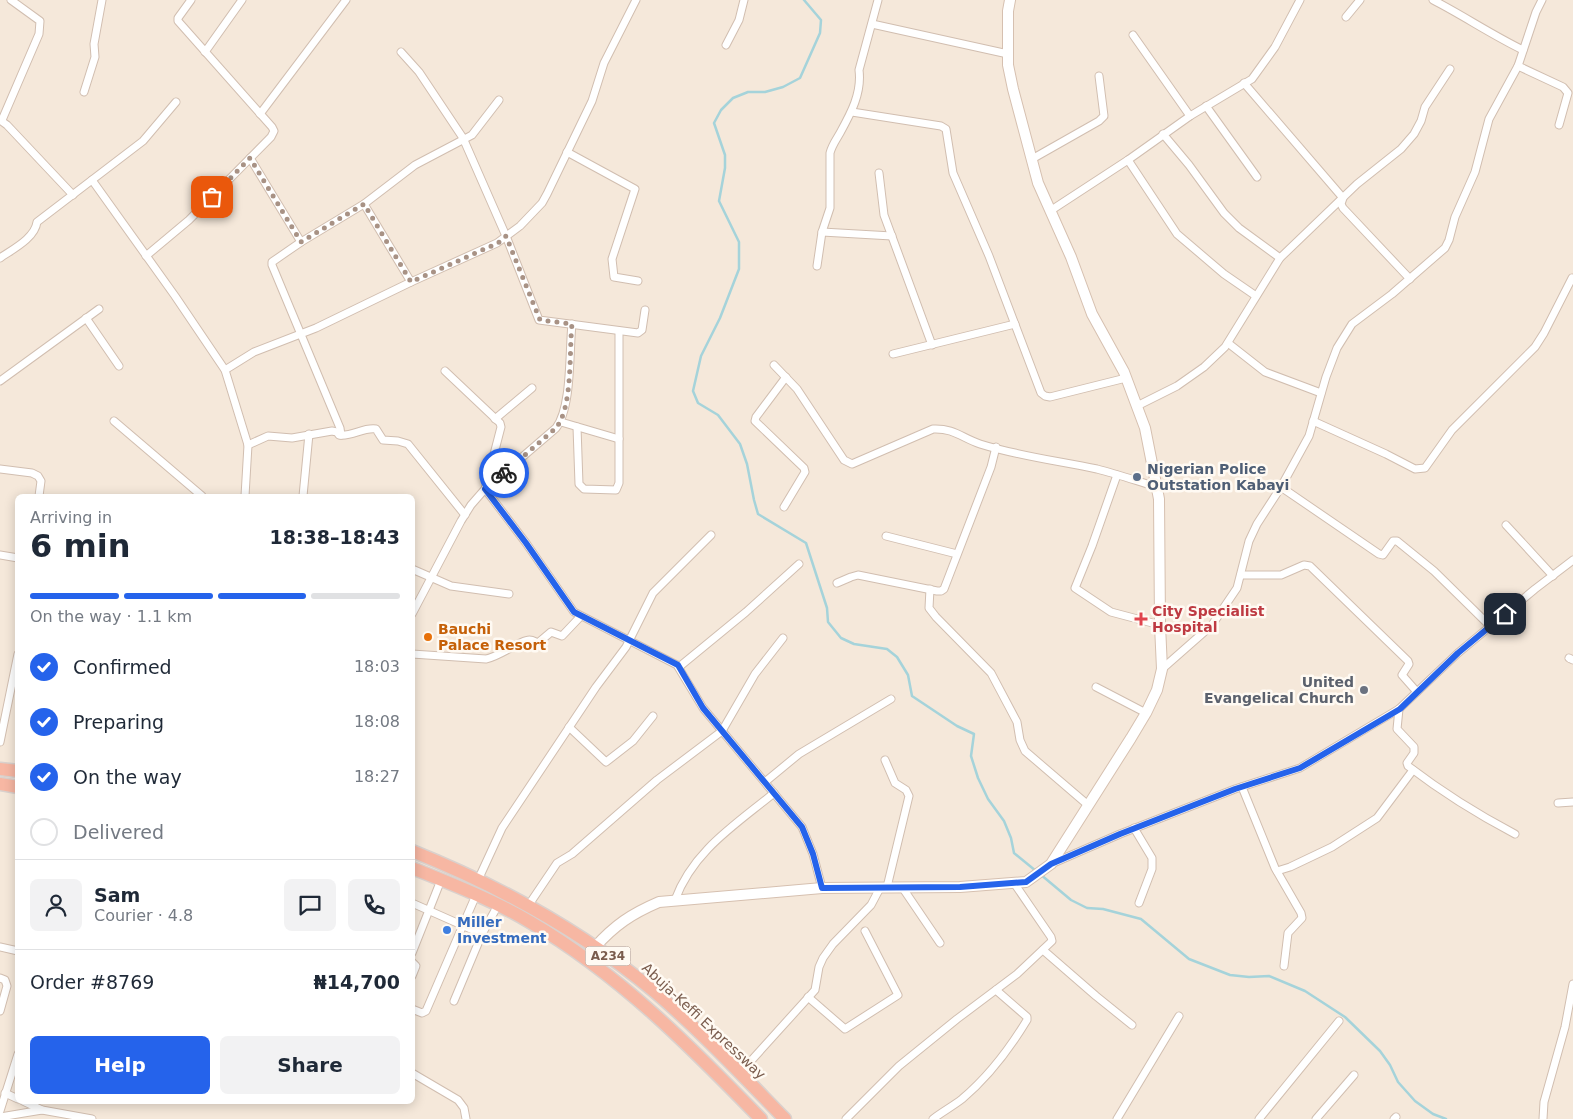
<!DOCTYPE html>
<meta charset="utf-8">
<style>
body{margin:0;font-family:"DejaVu Sans",sans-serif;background:#f2f2f3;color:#1f2937;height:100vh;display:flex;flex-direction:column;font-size:19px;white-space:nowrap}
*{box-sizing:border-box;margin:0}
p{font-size:16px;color:#747a83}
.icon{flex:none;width:28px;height:28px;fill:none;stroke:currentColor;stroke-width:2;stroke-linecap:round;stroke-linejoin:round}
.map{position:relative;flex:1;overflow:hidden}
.sheet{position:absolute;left:15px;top:494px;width:400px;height:610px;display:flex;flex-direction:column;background:#fff;border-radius:8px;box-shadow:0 2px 12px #0003}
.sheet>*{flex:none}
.pin{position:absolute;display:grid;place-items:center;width:42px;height:42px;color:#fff;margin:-21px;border-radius:10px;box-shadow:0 2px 8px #0006}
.courier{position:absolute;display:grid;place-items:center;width:50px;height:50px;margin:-25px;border:4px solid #2563eb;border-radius:50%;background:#fff;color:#222;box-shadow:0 1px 6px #0007}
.head em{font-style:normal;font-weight:700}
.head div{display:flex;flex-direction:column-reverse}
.head{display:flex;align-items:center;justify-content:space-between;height:85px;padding:0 15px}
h1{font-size:32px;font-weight:700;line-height:38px}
.bar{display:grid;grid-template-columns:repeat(4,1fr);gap:8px 5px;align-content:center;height:60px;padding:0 15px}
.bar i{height:6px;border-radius:4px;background:#e0e1e3}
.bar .current{background:#2563eb}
.bar p{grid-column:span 4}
.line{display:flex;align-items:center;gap:12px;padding:0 15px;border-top:1px solid #e0e1e3}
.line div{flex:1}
.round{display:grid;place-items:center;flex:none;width:52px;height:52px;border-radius:8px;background:#f2f2f3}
ol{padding:0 15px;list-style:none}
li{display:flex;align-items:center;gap:15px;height:55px}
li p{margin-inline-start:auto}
li .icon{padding:5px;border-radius:50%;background:#2563eb;color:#fff;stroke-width:4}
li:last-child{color:#747a83}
li i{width:28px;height:28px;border:2px solid #e0e1e3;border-radius:50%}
.button{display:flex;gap:10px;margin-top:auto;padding:10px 15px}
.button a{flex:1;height:58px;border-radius:8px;background:#2563eb;color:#fff;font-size:20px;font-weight:700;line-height:58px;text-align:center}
.button a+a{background:#f2f2f3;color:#1f2937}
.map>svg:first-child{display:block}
.residential{fill:#f5e8da;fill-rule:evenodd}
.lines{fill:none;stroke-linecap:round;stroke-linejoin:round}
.stream{stroke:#a5d3da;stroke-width:2.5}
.street-casing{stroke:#d1beb0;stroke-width:9}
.secondary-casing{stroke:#d6c0b0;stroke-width:12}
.highway-casing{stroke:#dad1cd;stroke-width:15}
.street{stroke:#fff;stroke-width:7}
.secondary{stroke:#fff;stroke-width:10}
.highway{stroke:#f7b7a3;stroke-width:12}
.done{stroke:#a89285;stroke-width:5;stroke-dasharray:0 9}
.route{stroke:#2563eb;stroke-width:6}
.service-dot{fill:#5c6f8a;stroke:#fffaf3;stroke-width:2}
.health-dot{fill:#e0444e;stroke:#fffaf3;stroke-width:2}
.food-dot{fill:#e8710a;stroke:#fffaf3;stroke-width:2}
.worship-dot{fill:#6b7280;stroke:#fffaf3;stroke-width:2}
.shop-dot{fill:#3f7fe0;stroke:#fffaf3;stroke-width:2}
.labels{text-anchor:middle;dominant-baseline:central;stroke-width:5;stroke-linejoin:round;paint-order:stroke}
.shield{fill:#fffaf3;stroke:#a28b7f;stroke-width:1}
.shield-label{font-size:12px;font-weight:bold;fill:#7a5c4d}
.service-label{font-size:14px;font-weight:bold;fill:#4e5e75;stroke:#fffaf3;text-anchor:start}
.health-label{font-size:14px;font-weight:bold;fill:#be3a42;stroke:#fffaf3;text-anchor:start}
.food-label{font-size:14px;font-weight:bold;fill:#c56008;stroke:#fffaf3;text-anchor:start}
.worship-label{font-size:14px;font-weight:bold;fill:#5b616d;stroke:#fffaf3;text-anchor:end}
.shop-label{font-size:14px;font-weight:bold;fill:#366cbe;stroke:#fffaf3;text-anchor:start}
.street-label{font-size:14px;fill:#7a5c4d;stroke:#fffaf3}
</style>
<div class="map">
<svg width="1573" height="1119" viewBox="0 0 1573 1119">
<rect width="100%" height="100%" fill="#fdf6ec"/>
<!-- residential -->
<path class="residential" d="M 0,0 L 1573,0 L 1573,1119 L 0,1119 ZM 18,496 L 412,496 L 412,1101 L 18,1101 Z"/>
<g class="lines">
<!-- stream -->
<g class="stream">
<polyline points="804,0 821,20 820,33 800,78 783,87 765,92 748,92 733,98 721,110 714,123 725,155 725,168 719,201 739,242 739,269 720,318 701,356 693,391 698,403 718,415 740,444 747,464 754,500 758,514 806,543 827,608 828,622 841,638 854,644 887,649 897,657 908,675 912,696 957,726 974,734 971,756 978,778 988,799 1004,821 1011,838 1014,853 1036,871"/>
<polyline points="1040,874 1071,900 1087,908 1103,909 1141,919 1189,959 1230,975 1249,977 1269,976 1305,991 1345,1017 1380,1051 1390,1065 1398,1082 1415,1101 1433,1114 1446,1119"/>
</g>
<!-- street casing -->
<g class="street-casing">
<g id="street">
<path d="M 1433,0 C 1464,16 1492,35 1523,50"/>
<polyline points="1346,17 1360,0"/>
<polyline points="872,24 1008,54"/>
<polyline points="1133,35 1190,116"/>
<polyline points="726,45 739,20 744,0"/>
<polyline points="205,52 242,0"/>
<polyline points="401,52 419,72 463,138 506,236 539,320 638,333 642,330 645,310"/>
<polyline points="1518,66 1563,87 1568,93 1559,125"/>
<polyline points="1244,83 1343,198 1341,204 1343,208 1410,279"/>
<polyline points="84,92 95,57 94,44 102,0"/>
<polyline points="1206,106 1257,177"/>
<polyline points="852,112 941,126 946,129 953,173 989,256 1041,393 1045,396 1050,397 1126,378"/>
<polyline points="260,114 346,0"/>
<polyline points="0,120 7,125 73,195"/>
<polyline points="2,120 39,34 40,21 11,0"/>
<polyline points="1163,134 1189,165 1224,213 1239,228 1280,258"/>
<polyline points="567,152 635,189 612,259 614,277 638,281"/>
<polyline points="250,158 301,242"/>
<polyline points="1032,159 1099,121 1104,116 1099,76"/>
<polyline points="1128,160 1177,234 1224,274 1256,296"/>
<polyline points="879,173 884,215 932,345"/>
<polyline points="92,180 175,296 225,370 248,445 245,496"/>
<polyline points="364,204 411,282"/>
<polyline points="1050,211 1128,160 1190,116 1252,79 1275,47 1300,0"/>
<polyline points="822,232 892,236"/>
<polyline points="146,256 189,220 271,137 274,131 272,127 178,21 178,18 191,0"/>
<path d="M 0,258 C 13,249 35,238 37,222 L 143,141 L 176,102"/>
<path d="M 817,266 L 822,232 L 830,208 L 830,153 C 832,145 836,140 840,133 C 851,113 862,93 859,70 L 878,0"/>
<polyline points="86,318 119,366"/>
<polyline points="1228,343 1265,372 1321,393"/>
<polyline points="893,354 1015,324"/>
<path d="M 774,365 L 797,389 L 844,460 L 852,464 L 933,429 C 954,428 962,438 980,444 C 1018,456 1059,461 1097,469 C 1117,474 1137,481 1157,487"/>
<polyline points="225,370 254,352 316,328 411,282 497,243 520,226 542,203 547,194 592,101 604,63 636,0"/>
<polyline points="445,371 500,423 501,427 485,489 526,543 574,612 677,665 703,708 802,827 813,854 822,888"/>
<polyline points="0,381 99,309"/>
<polyline points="1137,406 1177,386 1204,367 1225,347 1280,258 1357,184 1401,149 1414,134 1421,121 1425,107 1450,69"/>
<polyline points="495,419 532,388"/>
<polyline points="114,421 202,496"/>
<polyline points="1313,421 1386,454 1415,469 1425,468 1452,430 1535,347 1544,333 1572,278"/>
<polyline points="561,422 619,439"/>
<polyline points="577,427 579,484 584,489 616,490 619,483 619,331"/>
<polyline points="341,435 340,428 272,265 272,262 301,242 364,204 415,165 472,135 499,100"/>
<path d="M 248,445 L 268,436 L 292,438 L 332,431 L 337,432 L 339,435 C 352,437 363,427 376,429 L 383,440 L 398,441 L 408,444 L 465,515"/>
<polyline points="0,469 32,473 38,476 41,481 39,496"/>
<polyline points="1117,475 1092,546 1075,588 1111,612 1160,625"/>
<polyline points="1281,487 1379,554 1383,555 1393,541 1397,541 1434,571 1490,626"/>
<polyline points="303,496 309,434"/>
<polyline points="784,507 805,472 804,468 755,421 756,417 786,377"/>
<polyline points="1506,525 1553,576"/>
<polyline points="886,536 957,554"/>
<polyline points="0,555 18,558"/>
<polyline points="412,569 451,586 509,594"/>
<polyline points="1241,575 1281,575 1304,565 1310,566 1408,661 1409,664 1402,675 1417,692"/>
<polyline points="837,583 851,577 858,575 937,591 941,591 944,589 991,467 996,447"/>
<polyline points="930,589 929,608 936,617 991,673 1017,722 1020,740 1025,751 1088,805"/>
<path d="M 412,614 L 461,521 L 471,505 L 485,489 L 556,428 C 572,407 569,352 572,324"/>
<path d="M 412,654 L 486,659 C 499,657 522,639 530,640 C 533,640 535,642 538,643 L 551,632 L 562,636 L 580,617"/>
<polyline points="1569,658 1573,660"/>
<polyline points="679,667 746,612 799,564"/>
<polyline points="1162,669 1212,625 1237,588 1249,541 1257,524 1281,487 1309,436 1326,377 1337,348 1352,324 1392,294 1445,248 1449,240 1455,217 1475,172 1489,119 1518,66 1536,12 1542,0"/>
<polyline points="1096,687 1146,713"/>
<path d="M 1399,709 L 1397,729 L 1414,747 L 1414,753 L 1407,763 L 1408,766 C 1442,792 1477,814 1515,834"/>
<polyline points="569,727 606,762 633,741 653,716"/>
<polyline points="0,742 18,654"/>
<polyline points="885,760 895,783 906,790 909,796 887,887"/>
<polyline points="765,782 799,754 891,699"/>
<polyline points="1242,787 1275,868 1301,913 1302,918 1288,933 1284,966"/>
<polyline points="1558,803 1573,802"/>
<polyline points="1134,828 1152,858 1152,869 1139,903"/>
<polyline points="1051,864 1120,834 1235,789 1300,768 1399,709 1458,653 1535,589 1573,560"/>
<polyline points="1277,871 1290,867 1332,847 1377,818 1413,770"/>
<polyline points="478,880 502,828 596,687 626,647 653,593 711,535"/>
<polyline points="902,887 940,943"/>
<path d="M 675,900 C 693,851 735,825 774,793"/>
<polyline points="412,903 482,934"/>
<polyline points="528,906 557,863 572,854 657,780 722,731 755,674 783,638"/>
<polyline points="0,947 18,951"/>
<polyline points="1043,950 1096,996 1132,1025"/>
<polyline points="412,953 441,880"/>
<polyline points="412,962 416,966 412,976"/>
<polyline points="0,978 5,980 7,986 0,1011"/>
<polyline points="808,997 845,1029 898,995 865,931"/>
<polyline points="454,1001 482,934 498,905"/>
<polyline points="412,1009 422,1013 426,1011 476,895"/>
<polyline points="412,1073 458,1100 464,1108 466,1119"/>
<polyline points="740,1073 815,990 819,967 823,958 833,944 871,905 880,888"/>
<polyline points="5,1093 18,1099"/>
<polyline points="23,1101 42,1110 92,1119"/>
<polyline points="0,1111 18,1054"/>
<polyline points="0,1117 42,1110"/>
<polyline points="846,1119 899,1066 957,1019 1017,974 1052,941 1051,937 1014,883"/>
<path d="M 933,1119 C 942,1112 953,1106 962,1099 C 987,1078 1010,1048 1027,1020 L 1027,1017 L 996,990"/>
<polyline points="1117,1119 1179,1016"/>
<polyline points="1259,1119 1339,1021"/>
<polyline points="1316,1119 1354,1075"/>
<polyline points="1394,1119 1396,1117"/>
<polyline points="1543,1119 1544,1102 1565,1027 1573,984"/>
</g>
</g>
<!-- secondary casing -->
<g class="secondary-casing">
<path id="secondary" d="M 595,947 C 615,925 631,914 659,902 L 822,888 L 960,887 L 1026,882 L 1051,864 L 1131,738 L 1146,713 L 1157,690 L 1162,669 L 1160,625 L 1159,499 L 1145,428 L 1124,372 L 1092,314 L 1071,257 L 1038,183 L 1013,89 L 1008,65 L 1008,11 L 1010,0"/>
</g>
<!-- highway casing -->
<g class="highway-casing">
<g id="highway">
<polyline points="0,769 18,771"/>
<polyline points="0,784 18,787"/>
<path d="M 412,851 C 499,886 583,932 655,992 C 701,1031 743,1076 785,1119"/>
<path d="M 412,868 C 452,884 493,900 530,922 C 619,974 690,1046 761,1119"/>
</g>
</g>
<!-- street -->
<use href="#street" class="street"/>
<!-- secondary -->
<use href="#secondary" class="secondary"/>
<!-- highway -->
<use href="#highway" class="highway"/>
</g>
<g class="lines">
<!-- done -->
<path class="done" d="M 212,197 L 250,158 L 301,242 L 364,204 L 411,282 L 498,243 L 506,236 L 540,320 L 572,324 C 569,352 573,407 556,428 L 504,473"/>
<!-- route -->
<polyline class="route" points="504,473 485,489 526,543 574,612 678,665 703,708 802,827 813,854 822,888 960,887 1026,882 1051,864 1120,834 1235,789 1300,768 1400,709 1458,653 1505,614"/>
</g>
<!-- markers -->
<circle class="service-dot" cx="1137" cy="477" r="5"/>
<path class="health-dot" d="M1138.5 611.5h5v5h5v5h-5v5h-5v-5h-5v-5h5z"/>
<circle class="food-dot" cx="428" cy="637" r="5"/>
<circle class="worship-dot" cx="1364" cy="690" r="5"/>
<circle class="shop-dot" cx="447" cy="930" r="5"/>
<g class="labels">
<!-- shield labels -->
<rect class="shield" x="585.5" y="946.5" width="45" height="19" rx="4"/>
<g class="shield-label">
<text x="608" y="956">A234</text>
</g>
<!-- service labels -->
<g class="service-label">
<text x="1147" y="469">Nigerian Police<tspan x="1147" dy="16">Outstation Kabayi</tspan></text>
</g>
<!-- health labels -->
<g class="health-label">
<text x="1152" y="611">City Specialist<tspan x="1152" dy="16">Hospital</tspan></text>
</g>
<!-- food labels -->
<g class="food-label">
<text x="438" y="629">Bauchi<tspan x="438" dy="16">Palace Resort</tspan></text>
</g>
<!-- worship labels -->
<g class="worship-label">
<text x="1354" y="682">United<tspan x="1354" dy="16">Evangelical Church</tspan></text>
</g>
<!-- shop labels -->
<g class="shop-label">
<text x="457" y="922">Miller<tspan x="457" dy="16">Investment</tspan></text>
</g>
<!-- street labels -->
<g class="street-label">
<text transform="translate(704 1021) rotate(43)">Abuja-Keffi Expressway</text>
</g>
</g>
</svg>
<div class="pin" style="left:212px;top:197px;background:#ea580c"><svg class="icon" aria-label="bag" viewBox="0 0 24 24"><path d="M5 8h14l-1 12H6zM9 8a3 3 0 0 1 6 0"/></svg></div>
<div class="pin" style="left:1505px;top:614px;background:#1f2937"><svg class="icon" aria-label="home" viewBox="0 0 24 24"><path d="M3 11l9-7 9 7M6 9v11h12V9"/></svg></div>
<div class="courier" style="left:504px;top:473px"><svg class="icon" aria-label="bike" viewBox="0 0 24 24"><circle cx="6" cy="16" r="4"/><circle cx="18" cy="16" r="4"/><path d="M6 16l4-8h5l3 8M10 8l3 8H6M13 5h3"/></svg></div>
<section class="sheet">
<div class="head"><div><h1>6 min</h1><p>Arriving in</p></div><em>18:38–18:43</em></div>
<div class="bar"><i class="current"></i><i class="current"></i><i class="current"></i><i></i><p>On the way · 1.1 km</p></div>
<ol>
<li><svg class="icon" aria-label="check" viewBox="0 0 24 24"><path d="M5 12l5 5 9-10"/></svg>Confirmed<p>18:03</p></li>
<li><svg class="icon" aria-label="check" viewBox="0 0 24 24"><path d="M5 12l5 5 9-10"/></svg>Preparing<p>18:08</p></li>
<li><svg class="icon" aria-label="check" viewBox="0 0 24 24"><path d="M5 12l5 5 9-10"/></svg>On the way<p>18:27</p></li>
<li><i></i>Delivered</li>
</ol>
<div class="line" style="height:90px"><a class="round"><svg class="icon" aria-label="person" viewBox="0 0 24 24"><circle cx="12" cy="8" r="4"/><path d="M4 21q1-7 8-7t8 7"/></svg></a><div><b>Sam</b><p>Courier · 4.8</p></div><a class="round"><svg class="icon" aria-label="chat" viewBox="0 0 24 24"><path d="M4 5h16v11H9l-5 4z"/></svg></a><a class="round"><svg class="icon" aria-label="phone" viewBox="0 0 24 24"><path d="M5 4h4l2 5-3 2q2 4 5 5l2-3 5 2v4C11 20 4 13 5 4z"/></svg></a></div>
<div class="line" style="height:65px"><div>Order #8769</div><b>₦14,700</b></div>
<div class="button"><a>Help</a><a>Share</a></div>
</section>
</div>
